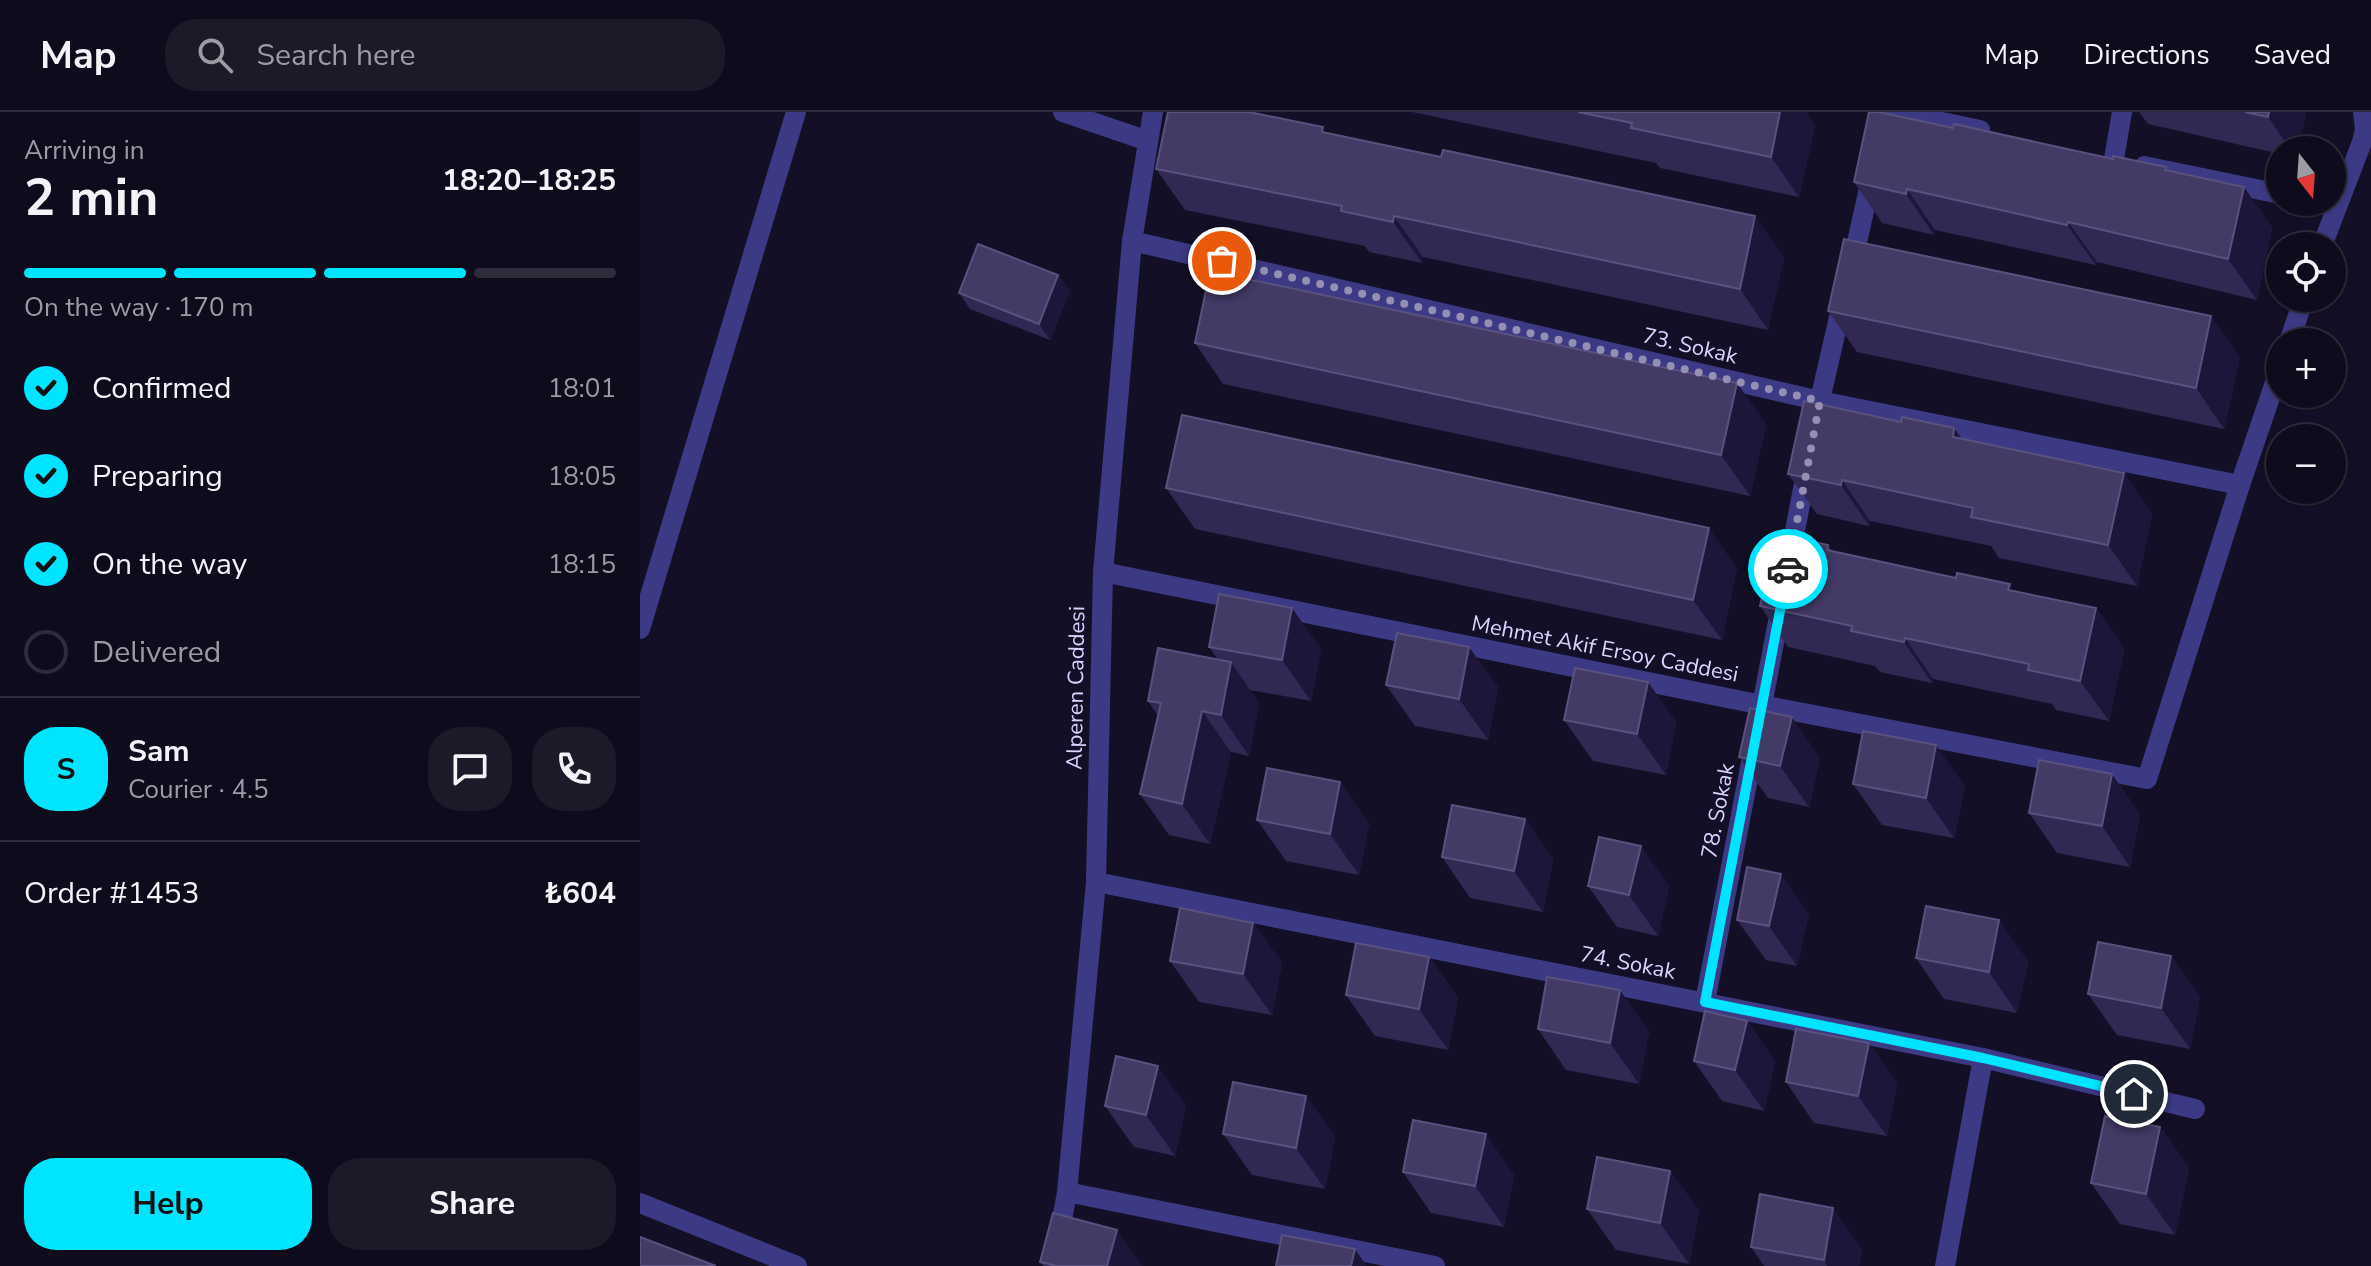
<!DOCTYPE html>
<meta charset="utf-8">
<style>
body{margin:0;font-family:"Nunito Sans",sans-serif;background:#1c1929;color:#f1f3f6;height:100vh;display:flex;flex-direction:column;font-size:30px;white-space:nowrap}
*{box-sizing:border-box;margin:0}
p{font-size:26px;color:#9b9ba3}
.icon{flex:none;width:44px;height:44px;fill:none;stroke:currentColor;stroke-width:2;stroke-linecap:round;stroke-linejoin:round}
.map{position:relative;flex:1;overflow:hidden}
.sheet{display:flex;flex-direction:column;background:#0e0b1c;width:640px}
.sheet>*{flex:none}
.needle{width:52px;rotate:163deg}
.controls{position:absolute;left:1626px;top:24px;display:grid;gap:16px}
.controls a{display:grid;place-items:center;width:80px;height:80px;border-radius:50%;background:#0e0b1c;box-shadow:0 2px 6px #0004,0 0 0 2px #2e2b3b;font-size:40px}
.pin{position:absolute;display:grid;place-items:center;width:68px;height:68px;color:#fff;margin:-34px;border:4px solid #fff;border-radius:50%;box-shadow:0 2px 8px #0007}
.courier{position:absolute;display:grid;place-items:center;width:80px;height:80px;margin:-40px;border:6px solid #00e5ff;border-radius:50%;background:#fff;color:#222;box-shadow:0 2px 10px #0007}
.summary em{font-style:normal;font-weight:700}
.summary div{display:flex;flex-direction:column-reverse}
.summary{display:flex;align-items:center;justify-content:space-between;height:136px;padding:0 24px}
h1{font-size:52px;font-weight:700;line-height:60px}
.bar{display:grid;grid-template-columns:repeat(4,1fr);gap:12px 8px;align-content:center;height:96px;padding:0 24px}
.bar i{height:10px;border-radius:6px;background:#2e2b3b}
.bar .current{background:#00e5ff}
.bar p{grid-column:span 4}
.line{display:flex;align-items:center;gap:20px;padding:0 24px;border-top:2px solid #2e2b3b}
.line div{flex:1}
.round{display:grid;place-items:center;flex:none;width:84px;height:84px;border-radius:32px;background:#1c1929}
ol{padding:0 24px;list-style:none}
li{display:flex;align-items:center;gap:24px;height:88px}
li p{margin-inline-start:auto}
li .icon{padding:8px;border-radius:50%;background:#00e5ff;color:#111;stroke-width:4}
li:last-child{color:#9b9ba3}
li i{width:44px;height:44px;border:4px solid #2e2b3b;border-radius:50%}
.action{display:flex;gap:16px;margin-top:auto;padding:16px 24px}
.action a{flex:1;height:92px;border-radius:32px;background:#00e5ff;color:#111;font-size:32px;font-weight:700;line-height:92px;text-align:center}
.action a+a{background:#1c1929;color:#f1f3f6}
header{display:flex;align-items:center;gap:48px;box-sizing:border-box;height:112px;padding:0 40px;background:#0e0b1c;border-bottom:2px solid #2e2b3b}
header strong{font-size:38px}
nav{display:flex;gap:44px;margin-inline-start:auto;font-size:28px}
.search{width:560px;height:72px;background:#1c1929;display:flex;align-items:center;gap:20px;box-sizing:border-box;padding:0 28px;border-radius:32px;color:#9b9ba3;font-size:30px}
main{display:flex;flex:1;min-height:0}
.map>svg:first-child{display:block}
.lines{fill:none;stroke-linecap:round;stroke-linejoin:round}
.minor{stroke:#3d3a85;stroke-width:20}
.wall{fill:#312854}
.shaded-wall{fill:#1d163a}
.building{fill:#433a66;stroke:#5a527e;stroke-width:2}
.done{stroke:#948fb3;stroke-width:8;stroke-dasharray:0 14.4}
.route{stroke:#00e5ff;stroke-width:10}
.labels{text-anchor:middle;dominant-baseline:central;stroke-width:6;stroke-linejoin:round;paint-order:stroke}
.street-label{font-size:22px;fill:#d9d4ff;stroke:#130f26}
</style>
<header>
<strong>Map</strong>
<div class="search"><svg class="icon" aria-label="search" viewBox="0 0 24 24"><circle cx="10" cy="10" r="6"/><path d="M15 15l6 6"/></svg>Search here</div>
<nav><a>Map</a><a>Directions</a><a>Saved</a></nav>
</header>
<main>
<section class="sheet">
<div class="summary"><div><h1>2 min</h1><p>Arriving in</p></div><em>18:20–18:25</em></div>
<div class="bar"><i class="current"></i><i class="current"></i><i class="current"></i><i></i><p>On the way · 170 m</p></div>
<ol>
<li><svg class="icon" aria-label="check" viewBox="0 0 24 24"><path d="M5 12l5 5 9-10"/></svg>Confirmed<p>18:01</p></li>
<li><svg class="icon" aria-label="check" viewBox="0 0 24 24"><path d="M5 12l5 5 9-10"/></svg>Preparing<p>18:05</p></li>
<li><svg class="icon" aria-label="check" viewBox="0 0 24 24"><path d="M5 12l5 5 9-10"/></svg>On the way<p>18:15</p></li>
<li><i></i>Delivered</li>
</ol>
<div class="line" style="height:144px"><b class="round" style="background:#00e5ff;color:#111">S</b><div><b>Sam</b><p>Courier · 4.5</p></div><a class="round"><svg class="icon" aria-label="chat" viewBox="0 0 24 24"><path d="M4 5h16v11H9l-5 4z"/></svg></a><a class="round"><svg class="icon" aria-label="phone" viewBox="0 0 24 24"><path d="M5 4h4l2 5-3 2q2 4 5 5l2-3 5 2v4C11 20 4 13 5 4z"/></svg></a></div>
<div class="line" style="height:104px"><div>Order #1453</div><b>₺604</b></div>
<div class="action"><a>Help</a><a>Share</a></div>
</section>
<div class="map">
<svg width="1731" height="1154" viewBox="0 0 1731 1154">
<rect width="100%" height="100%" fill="#130f26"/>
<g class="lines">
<!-- minor -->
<g class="minor">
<polyline points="423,0 508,29"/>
<polyline points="1254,0 1340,18"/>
<polyline points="1474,47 1482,0"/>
<polyline points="1504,54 1640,82"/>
<polyline points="492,129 1180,289 1600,373"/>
<polyline points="1682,134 1722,30 1725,18 1723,0"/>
<polyline points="1211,157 1232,63"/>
<polyline points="1649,230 1664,186"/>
<polyline points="1177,301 1203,188"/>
<polyline points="1149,450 1167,356"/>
<polyline points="463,460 1122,593 1507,667 1600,373 1640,256"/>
<polyline points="0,517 156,0"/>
<polyline points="1120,604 1141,494"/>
<polyline points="456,770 1343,946 1555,997"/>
<polyline points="1065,890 1114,635"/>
<polyline points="427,1080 795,1154"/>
<polyline points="0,1091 157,1154"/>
<polyline points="414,1154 427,1080 456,770 463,460 492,129 513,0"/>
<polyline points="1305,1154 1343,946"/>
</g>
</g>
<!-- wall -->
<g class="wall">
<polygon points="772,0 1166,0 1175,13 1159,85 1020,56 1016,51"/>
<polygon points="1499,0 1666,0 1658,38 1640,38 1640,42 1508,12"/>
<polygon points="1313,16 1604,75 1632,116 1617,188 1457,150 1456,153 1295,118 1294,123 1242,111 1214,70"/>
<polygon points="688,21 1144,145 1128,218 783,145 782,151 729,140 725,134 545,98 516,57"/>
<polygon points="418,163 430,179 410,228 330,197 319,181"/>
<polygon points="1188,199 1600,245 1584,317 1217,240"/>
<polygon points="555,231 1126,312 1110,384 583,272"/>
<polygon points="1322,327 1484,361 1512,402 1497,474 1359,446 1351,434 1230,409 1229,414 1177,402 1148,362"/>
<polygon points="526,376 1097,456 1082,528 555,417"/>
<polygon points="1188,433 1192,439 1456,496 1484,537 1469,609 1416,598 1412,592 1293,567 1292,571 1240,560 1235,554 1148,535 1120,494"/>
<polygon points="569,535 681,537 671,589 610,578 619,591 609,644 591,640 570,732 529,723 500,682 518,604 508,589 578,548"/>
<polygon points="1008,570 1036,610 1026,663 953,649 924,608"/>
<polygon points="746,573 858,575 848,628 775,614"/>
<polygon points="1099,645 1180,646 1169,695 1128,686"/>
<polygon points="1472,662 1500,703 1490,755 1417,741 1389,701"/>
<polygon points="1213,672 1325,674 1314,726 1242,713"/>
<polygon points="885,707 913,747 903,800 830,786 802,745"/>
<polygon points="617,708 729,711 719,763 646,749"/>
<polygon points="948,774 1029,774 1018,824 977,815"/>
<polygon points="1169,802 1157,854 1126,848 1097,808"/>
<polygon points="613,811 642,851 632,903 559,890 530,849"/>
<polygon points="789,845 818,886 808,938 735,924 706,883"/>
<polygon points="1276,846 1388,849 1377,901 1304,887"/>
<polygon points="1448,882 1560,884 1550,937 1477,923"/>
<polygon points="1107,909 1135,950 1124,999 1082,989 1054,949"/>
<polygon points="898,917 1009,919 999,972 926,958"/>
<polygon points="1229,931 1257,972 1247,1024 1174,1011 1146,970"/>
<polygon points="666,984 695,1025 685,1077 612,1063 583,1022"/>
<polygon points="465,994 546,994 535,1044 494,1035"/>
<polygon points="1520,1015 1549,1056 1535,1123 1480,1112 1451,1071"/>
<polygon points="1030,1059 1059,1099 1049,1152 976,1138 947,1097"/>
<polygon points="763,1060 874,1063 864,1115 791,1101"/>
<polygon points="1111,1135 1222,1137 1219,1154 1124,1154"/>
<polygon points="400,1150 502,1154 403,1154"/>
</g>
<!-- shaded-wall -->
<g class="shaded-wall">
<polygon points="1140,0 1166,0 1175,13 1159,85 1131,45"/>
<polygon points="1629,0 1666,0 1658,38 1651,38 1628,5"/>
<polygon points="1604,75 1632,116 1617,188 1588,147"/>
<polygon points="1267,77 1295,118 1294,123 1266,82"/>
<polygon points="754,104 783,145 782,151 753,110"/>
<polygon points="1115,104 1144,145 1128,218 1100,177"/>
<polygon points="1428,110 1457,150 1456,153 1427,113"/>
<polygon points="418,163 430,179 410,228 399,212"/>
<polygon points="1571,204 1600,245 1584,317 1556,276"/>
<polygon points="1097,271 1126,312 1110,384 1081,343"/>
<polygon points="1314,316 1343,357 1313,325"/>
<polygon points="1484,361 1512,402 1497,474 1468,433"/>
<polygon points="1202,368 1230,409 1229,414 1201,373"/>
<polygon points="1069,416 1097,456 1082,528 1053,488"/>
<polygon points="652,496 681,537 671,589 642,548"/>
<polygon points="1456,496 1484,537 1469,609 1440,569"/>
<polygon points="1265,526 1293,567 1292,571 1264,530"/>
<polygon points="829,535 858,575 848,628 819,587"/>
<polygon points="591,550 619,591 609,644 581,603"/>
<polygon points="1008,570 1036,610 1026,663 997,622"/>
<polygon points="562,599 591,640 570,732 542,692"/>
<polygon points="1152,605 1180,646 1169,695 1140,654"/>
<polygon points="1296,633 1325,674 1314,726 1286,686"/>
<polygon points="1472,662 1500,703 1490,755 1462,714"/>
<polygon points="700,670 729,711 719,763 690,722"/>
<polygon points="885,707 913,747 903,800 874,759"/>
<polygon points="1001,734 1029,774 1018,824 989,783"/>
<polygon points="1141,762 1169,802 1157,854 1129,814"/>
<polygon points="1359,808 1388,849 1377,901 1349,860"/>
<polygon points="613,811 642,851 632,903 603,862"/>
<polygon points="1531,844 1560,884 1550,937 1521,896"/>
<polygon points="789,845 818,886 808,938 779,897"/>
<polygon points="980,878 1009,919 999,972 970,931"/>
<polygon points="1107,909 1135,950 1124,999 1095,958"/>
<polygon points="1229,931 1257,972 1247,1024 1218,984"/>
<polygon points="518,954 546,994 535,1044 506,1003"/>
<polygon points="666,984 695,1025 685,1077 656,1036"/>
<polygon points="1520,1015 1549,1056 1535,1123 1506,1082"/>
<polygon points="846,1022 874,1063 864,1115 835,1074"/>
<polygon points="1030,1059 1059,1099 1049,1152 1020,1111"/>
<polygon points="1193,1096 1222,1137 1219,1154 1187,1154 1184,1148"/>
<polygon points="477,1118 502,1154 467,1154"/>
<polygon points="715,1137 727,1154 711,1154"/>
</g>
<!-- building -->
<g class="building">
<polygon points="528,0 609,0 683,15 682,20 801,45 803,38 1115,104 1100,177 754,104 753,110 701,99 702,94 516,57"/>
<polygon points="938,0 1140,0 1131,45 991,16 992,11"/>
<polygon points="1229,0 1239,0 1313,16 1314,12 1473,47 1473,44 1526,55 1525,58 1604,75 1588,147 1428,110 1427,113 1267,77 1266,82 1214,70"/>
<polygon points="1605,0 1629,0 1628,5"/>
<polygon points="1204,127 1571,204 1556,276 1188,199"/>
<polygon points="338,132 418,163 399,212 319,181"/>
<polygon points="570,159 1097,271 1081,343 555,231"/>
<polygon points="1164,289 1261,310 1262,305 1314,316 1313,325 1484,361 1468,433 1331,405 1333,396 1202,368 1201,373 1148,362"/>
<polygon points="542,303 1069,416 1053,488 526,376"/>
<polygon points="1135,422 1188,433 1187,438 1316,466 1317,461 1370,472 1368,478 1456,496 1440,569 1388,558 1389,552 1265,526 1264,530 1211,519 1212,514 1120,494"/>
<polygon points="579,482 652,496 642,548 569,535"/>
<polygon points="757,521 829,535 819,587 746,573"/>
<polygon points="518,536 591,550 581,603 562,599 542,692 500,682 521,591 508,589"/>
<polygon points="935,556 1008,570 997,622 924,608"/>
<polygon points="1110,596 1152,605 1140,654 1099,645"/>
<polygon points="1223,619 1296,633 1286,686 1213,672"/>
<polygon points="1399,648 1472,662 1462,714 1389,701"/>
<polygon points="627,656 700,670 690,722 617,708"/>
<polygon points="812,693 885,707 874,759 802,745"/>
<polygon points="959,725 1001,734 989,783 948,774"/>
<polygon points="1107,755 1141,762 1129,814 1097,808"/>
<polygon points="1286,794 1359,808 1349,860 1276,846"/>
<polygon points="540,796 613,811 603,862 530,849"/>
<polygon points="1458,830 1531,844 1521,896 1448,882"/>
<polygon points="716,831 789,845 779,897 706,883"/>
<polygon points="907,865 980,878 970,931 898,917"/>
<polygon points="1065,899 1107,909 1095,958 1054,949"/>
<polygon points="1156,917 1229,931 1218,984 1146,970"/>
<polygon points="476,944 518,954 506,1003 465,994"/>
<polygon points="593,970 666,984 656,1036 583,1022"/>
<polygon points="1465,1004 1520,1015 1506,1082 1451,1071"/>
<polygon points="773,1008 846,1022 835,1074 763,1060"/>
<polygon points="957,1045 1030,1059 1020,1111 947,1097"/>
<polygon points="1120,1082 1193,1096 1184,1148 1111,1135"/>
<polygon points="413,1101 477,1118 467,1154 417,1154 400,1150"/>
<polygon points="642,1123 715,1137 711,1154 636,1154"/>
<polygon points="0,1125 76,1154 0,1154"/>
</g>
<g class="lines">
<!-- done -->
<polyline class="done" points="582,149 1180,289 1148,457"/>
<!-- route -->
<polyline class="route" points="1148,457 1065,890 1343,946 1494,982"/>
</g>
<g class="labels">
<!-- street labels -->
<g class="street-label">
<text transform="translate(1050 234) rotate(13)">73. Sokak</text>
<text transform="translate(965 537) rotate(11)">Mehmet Akif Ersoy Caddesi</text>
<text transform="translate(436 576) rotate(-89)">Alperen Caddesi</text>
<text transform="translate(1078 699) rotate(-79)">78. Sokak</text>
<text transform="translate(988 851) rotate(11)">74. Sokak</text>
</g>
</g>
</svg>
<div class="controls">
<a><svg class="needle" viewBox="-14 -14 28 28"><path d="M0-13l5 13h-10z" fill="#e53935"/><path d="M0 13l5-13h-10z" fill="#9b9ba3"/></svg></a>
<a><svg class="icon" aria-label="locate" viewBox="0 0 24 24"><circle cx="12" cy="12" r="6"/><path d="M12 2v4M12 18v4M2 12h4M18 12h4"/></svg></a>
<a>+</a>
<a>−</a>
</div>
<div class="pin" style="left:582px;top:149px;background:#ea580c"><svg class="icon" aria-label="bag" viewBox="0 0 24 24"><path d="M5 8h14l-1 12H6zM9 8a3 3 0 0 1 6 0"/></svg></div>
<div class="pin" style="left:1494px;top:982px;background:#1f2937"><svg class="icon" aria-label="home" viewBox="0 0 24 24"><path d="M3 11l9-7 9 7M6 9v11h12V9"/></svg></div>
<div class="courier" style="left:1148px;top:457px"><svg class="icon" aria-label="car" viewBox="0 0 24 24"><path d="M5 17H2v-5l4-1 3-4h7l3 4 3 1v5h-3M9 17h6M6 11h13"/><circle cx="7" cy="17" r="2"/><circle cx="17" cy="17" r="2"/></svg></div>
</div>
</main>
